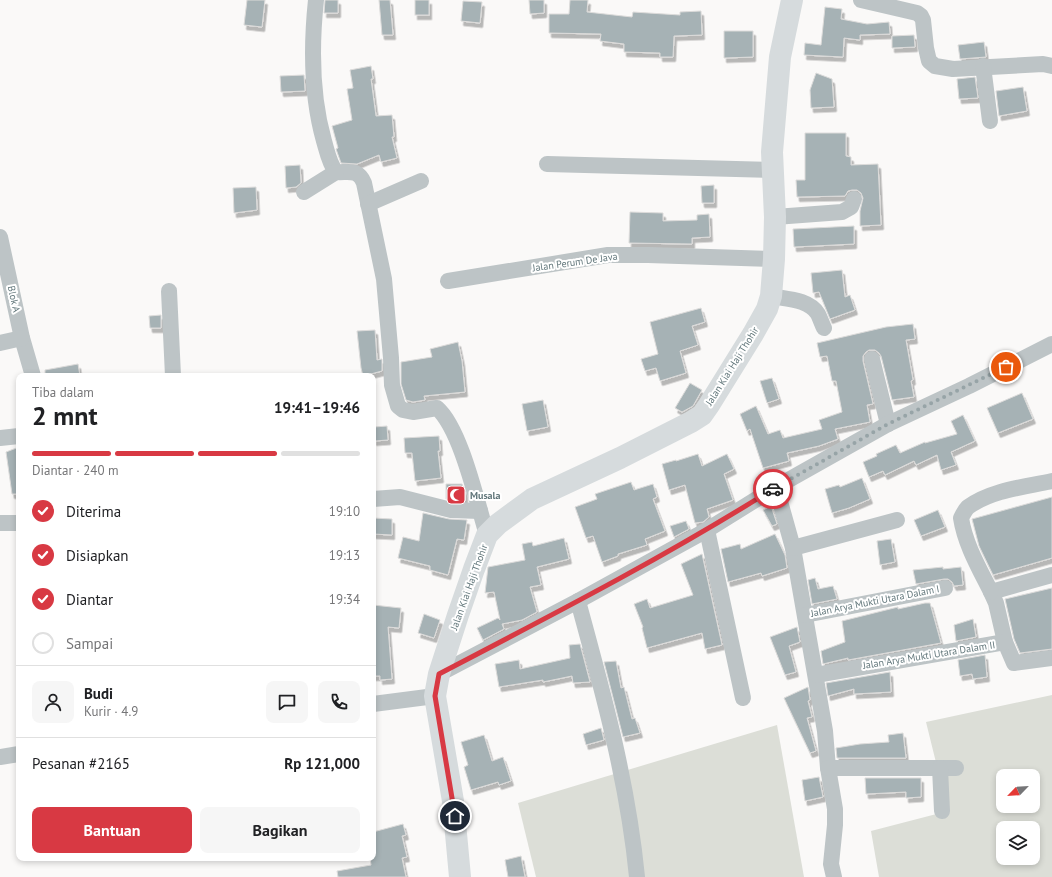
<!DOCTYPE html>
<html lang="id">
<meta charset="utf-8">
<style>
body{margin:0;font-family:"PT Sans",sans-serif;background:#f6f6f6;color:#202124;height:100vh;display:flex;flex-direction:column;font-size:15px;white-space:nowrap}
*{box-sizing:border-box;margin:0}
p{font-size:13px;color:#757577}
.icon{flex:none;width:22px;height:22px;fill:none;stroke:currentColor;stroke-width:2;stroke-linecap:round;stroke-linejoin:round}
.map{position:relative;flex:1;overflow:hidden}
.sheet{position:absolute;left:16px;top:373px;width:360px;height:488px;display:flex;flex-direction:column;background:#fff;border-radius:8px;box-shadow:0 2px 6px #0003}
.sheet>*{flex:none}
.needle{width:26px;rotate:245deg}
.tools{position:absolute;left:996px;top:769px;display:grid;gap:8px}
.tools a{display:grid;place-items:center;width:44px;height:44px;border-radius:8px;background:#fff;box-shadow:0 2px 6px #0003;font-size:20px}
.pin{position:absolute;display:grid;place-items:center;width:34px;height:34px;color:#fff;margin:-17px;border:2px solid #fff;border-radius:50%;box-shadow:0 1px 4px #0007}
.courier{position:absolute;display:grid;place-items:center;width:40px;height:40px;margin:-20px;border:3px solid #d83943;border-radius:50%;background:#fff;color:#222;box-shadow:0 1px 5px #0007}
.summary em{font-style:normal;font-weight:700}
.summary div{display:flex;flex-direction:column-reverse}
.summary{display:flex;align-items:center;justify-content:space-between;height:68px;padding:0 16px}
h1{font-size:26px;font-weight:700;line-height:30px}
.bar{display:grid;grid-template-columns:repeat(4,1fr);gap:6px 4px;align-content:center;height:48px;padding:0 16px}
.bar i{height:5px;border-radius:3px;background:#e0e0e0}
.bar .on{background:#d83943}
.bar p{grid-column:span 4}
.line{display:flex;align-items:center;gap:10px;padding:0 16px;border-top:1px solid #e0e0e0}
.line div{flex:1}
.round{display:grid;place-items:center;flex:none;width:42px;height:42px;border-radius:8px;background:#f6f6f6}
ol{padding:0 16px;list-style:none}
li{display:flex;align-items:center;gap:12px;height:44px}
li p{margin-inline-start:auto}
li .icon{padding:4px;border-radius:50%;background:#d83943;color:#fff;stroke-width:4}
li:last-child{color:#757577}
li i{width:22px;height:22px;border:2px solid #e0e0e0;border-radius:50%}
.cta{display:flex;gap:8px;margin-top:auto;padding:8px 16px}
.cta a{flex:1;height:46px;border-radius:8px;background:#d83943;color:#fff;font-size:16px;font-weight:700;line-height:46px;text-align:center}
.cta a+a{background:#f6f6f6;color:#202124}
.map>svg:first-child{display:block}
.green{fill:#dcded7;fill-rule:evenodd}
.building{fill:#a6b2b5;stroke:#dcdbda;filter:url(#shadow)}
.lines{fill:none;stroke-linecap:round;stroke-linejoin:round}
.street{stroke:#bdc4c6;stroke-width:16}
.secondary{stroke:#d6dbdd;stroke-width:22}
.done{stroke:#97a4a7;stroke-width:4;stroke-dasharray:0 7.2}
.route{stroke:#d83943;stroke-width:5}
.labels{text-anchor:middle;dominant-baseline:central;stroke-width:4;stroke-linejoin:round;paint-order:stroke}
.street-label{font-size:10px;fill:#62777b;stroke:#fff}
.poi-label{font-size:10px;font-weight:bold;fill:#62777b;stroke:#fff;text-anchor:start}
</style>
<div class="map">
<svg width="1052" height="877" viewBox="0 0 1052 877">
<defs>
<filter id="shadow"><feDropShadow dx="2.5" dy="4.5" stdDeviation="0" flood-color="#0004"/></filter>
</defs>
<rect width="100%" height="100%" fill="#faf9f8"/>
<!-- green -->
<g class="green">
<path d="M 1052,695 L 1052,877 L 879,877 L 871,831 L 948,811 L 926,722 ZM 1003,776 L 1033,776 L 1033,806 L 1003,806 ZM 1003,828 L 1033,828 L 1033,858 L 1003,858 Z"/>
<polygon points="777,725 804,877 536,877 518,803"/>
</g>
<!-- building -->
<g class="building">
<polygon points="247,0 265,0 262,27 244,25"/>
<polygon points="325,0 338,0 338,13 324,13"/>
<polygon points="379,0 390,0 393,35 382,35"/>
<rect x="415" y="0" width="14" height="15"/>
<polygon points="529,0 544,0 544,13 530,14"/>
<polygon points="570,0 588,0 587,12 632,17 633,12 680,15 680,12 701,11 702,35 674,36 673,57 660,57 660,53 624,52 624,44 600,41 601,34 549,33 549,14 569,14"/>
<polygon points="463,1 482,2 480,23 461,21"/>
<polygon points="825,7 842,9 841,19 867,24 889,22 890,34 860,35 860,40 844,38 843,57 804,55 805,43 821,45"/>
<polygon points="724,31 753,31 753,57 724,58"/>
<polygon points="914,35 915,47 892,48 892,36"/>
<polygon points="984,42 986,57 960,59 958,45"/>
<polygon points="371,66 373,79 371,79 376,116 392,115 394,137 392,137 397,158 381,162 379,155 357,164 341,163 336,149 338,148 332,126 352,120 347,89 353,88 350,70"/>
<polygon points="816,73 832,79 834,107 811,108 810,90"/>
<polygon points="304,75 305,91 281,92 280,76"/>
<polygon points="975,77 978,98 959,99 957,79"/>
<polygon points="1023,87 1027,111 999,116 996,91"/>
<polygon points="805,133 846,133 846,156 851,157 851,165 878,164 881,225 860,226 860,211 863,198 861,193 857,190 852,190 848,191 845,196 797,197 796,180 805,180"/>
<polygon points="300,165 301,183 296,187 286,188 285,166"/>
<polygon points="714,185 714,203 702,203 701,186"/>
<polygon points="256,187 257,210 234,213 233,188"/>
<polygon points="630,212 663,213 663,221 697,220 697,215 709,214 710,237 692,238 692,244 629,243"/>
<polygon points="854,226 854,244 794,247 793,229"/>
<polygon points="842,270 845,297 850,295 855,310 830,319 819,292 813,293 811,273"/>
<polygon points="701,308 705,322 692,326 698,345 680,351 686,373 660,381 656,368 645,371 641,359 658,354 650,322"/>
<polygon points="161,315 161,328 150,328 149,316"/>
<polygon points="913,324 915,339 906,340 913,380 911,381 914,397 892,400 881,356 879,353 875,350 869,350 866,352 863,356 863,361 873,404 867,405 870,422 835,429 838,439 819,446 787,453 789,461 763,468 750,429 747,431 740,414 756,406 768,434 780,430 783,438 822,429 819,420 842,412 836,381 832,381 827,356 820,357 817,343 886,327"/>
<polygon points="375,330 377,360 382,359 382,371 363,376 361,368 357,331"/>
<polygon points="458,342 462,361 465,392 424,396 425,400 413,402 406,400 401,384 401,362 432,357 430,349"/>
<polygon points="78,364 80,376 45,376 45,370"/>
<polygon points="772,378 779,399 767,403 760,381"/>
<polygon points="690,383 702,390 693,406 682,412 675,408"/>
<polygon points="1022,393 1033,419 998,433 987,408"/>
<polygon points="543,400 548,427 527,431 522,404"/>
<polygon points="963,415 975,441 951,452 956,465 941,470 937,455 916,465 914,461 885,475 883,471 869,477 863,462 877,456 876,454 896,445 900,453 925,442 925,443 957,434 951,421"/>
<polygon points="387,426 388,440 374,441 374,427"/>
<polygon points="439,436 440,451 438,451 441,478 415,481 412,453 405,453 404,438"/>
<polygon points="19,447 19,494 12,494 6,452"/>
<polygon points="698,454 702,466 727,454 734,469 724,474 733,500 707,509 709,517 703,522 695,523 685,485 669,490 662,464 676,460 676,461"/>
<polygon points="862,478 870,499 849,508 832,513 825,489 839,485 840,487"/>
<polygon points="631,482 634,490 653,484 657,497 653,499 665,531 645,539 647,545 618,554 618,556 602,562 593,536 586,538 575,507 597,499 595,494"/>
<polygon points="446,484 462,484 465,493 465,501 446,499"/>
<polygon points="1052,497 1052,558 993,575 979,546 972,519"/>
<polygon points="771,506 777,524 772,526 763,510"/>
<polygon points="938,510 945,527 921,536 914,520"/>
<polygon points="423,513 449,519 467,520 464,540 457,539 448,575 430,570 430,566 398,558 403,537 419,541"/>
<polygon points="373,518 392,519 392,535 373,534"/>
<polygon points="686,521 689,529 674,537 670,526"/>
<polygon points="775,534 785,555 787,568 762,576 761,573 728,582 721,549 740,544 741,549"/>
<polygon points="564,538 569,559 537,567 541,585 530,587 537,612 522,620 502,624 504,629 483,640 477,628 498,618 500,620 494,592 485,593 488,567 525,560 522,544 532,542 533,546"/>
<polygon points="891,539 895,562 880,565 877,541"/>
<polygon points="702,554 722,645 705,649 702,633 647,648 642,628 643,627 634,604 647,599 650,608 693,595 681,564"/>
<polygon points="943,567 943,569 961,567 963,585 954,586 952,582 948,579 944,579 916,584 913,570"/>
<polygon points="815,578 818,589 833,586 837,599 812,604 808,580"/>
<polygon points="1052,588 1052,649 1020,653 1014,639 1005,599"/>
<polygon points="925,603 930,603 941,643 848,660 848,658 823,664 821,651 845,642 842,621 898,607 898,609"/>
<polygon points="373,605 401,608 399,628 388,627 392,679 380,680 380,676 373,676"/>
<polygon points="424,614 440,620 434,638 418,633"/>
<polygon points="973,619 976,637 956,641 954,625"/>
<polygon points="797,627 800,642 789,646 796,672 785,675 770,637"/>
<polygon points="580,644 590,682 573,683 572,676 543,682 543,680 499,687 495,664 519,660 520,669 570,658 569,645"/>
<polygon points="985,655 987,677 973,679 972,674 960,676 958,660"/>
<polygon points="616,661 621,688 624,687 632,719 635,718 640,733 623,737 604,662"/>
<polygon points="890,672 891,692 854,694 854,689 828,696 826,683"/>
<polygon points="808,687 810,700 808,701 812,717 807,718 816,751 810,753 784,698"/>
<polygon points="601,728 604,740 586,745 583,734"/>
<polygon points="903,733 906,758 837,758 836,748 860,744 889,742 888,735"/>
<polygon points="484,735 492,761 503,757 511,781 499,785 498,782 471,790 464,767 468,765 461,742"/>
<polygon points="819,777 823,797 805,801 802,780"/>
<polygon points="865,778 921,778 921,797 906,798 906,792 866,794"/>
<polygon points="403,824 406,835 402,836 407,857 402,858 406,877 338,877 337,871 371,865 370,858 373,858 373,832"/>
<polygon points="521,856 525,877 508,877 505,860"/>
</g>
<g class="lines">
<!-- street -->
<g class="street">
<path d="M 316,0 C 311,47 311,95 324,141 C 327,151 329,163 336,172 C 348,173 358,168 364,183 L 384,279 L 391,358 L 392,385 L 398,406 L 403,410 L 413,412 L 437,408 C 461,429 477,503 487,535"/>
<polyline points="861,0 917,13 921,16 923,20 926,48 929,61 935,66 953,69 1043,64 1052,66"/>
<polyline points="983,66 990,121"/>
<polyline points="547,164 773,170"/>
<polyline points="304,192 336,172"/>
<polyline points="368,204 421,181"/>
<polyline points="775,217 842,212 851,207 854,199"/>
<polyline points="0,237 22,338 33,376"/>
<polyline points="448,281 608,255 648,255 774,259"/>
<polyline points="169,291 173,376"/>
<path d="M 771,296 C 786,299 809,299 818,314 C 820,318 822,324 824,328"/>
<polyline points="0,343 22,338"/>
<polyline points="872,359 888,424"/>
<polyline points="0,438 19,436"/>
<polyline points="776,487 793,548 825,731 828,768 835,809 835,825 831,864 834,877"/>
<polyline points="373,499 400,497 451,510 480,511"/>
<polyline points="0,523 19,523"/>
<polyline points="707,530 743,698"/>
<polyline points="793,548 897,520"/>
<polyline points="1052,575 991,592 996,603 1005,642 1014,663 1052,658"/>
<path d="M 991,592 C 979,568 965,544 961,518 C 963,514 965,510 968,507 C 992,490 1024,487 1052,481"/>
<path d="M 578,601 C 603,692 628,783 637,877"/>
<polyline points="805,615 945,588"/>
<polyline points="439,674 578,601 707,530 776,487 888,424 969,386 1052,344"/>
<polyline points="816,675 1005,642"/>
<polyline points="373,704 435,696"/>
<polyline points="0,757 19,754"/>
<polyline points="828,768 956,768"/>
<polyline points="940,768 942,811"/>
</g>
<!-- secondary -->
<polyline class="secondary" points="460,877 453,801 435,696 439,674 458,615 474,569 487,535 498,524 532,499 620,458 691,422 702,415 709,405 753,334 767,309 771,296 774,259 775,217 772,152 780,57 792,0"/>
</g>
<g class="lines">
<!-- done -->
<polyline class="done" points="773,489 888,424 1006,367"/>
<!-- route -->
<path class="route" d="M 455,816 L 435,696 L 439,674 C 552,615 665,557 773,489"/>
</g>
<!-- icons -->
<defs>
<g id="mosque-square" transform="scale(1)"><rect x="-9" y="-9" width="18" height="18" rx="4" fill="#d83943" stroke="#fff"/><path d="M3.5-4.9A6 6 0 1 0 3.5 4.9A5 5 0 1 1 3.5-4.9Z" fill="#fff"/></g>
</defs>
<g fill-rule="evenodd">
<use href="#mosque-square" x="456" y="495"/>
</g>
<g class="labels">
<!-- street labels -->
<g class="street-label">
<text transform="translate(575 262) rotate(-8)">Jalan Perum De Java</text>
<text transform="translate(14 299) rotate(78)">Blok A</text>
<text transform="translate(732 366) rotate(-58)">Jalan Kiai Haji Thohir</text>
<text transform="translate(469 587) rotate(-70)">Jalan Kiai Haji Thohir</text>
<text transform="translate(875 601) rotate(-11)">Jalan Arya Mukti Utara Dalam I</text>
<text transform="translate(929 655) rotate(-9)">Jalan Arya Mukti Utara Dalam II</text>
</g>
<!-- poi labels -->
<g class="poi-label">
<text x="470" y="495">Musala</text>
</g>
</g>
</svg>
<div class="tools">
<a><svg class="needle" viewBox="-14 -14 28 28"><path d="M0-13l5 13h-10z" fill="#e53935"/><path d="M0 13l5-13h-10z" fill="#757577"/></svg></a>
<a><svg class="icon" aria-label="layers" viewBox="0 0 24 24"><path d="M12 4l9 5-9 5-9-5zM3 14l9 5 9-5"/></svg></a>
</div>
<div class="pin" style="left:1006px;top:367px;background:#ea580c"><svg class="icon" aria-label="bag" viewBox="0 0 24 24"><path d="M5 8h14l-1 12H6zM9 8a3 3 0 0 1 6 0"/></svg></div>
<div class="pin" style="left:455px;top:816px;background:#1f2937"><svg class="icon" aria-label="home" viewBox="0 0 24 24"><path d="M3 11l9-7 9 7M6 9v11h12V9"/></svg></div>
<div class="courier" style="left:773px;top:489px"><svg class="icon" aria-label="car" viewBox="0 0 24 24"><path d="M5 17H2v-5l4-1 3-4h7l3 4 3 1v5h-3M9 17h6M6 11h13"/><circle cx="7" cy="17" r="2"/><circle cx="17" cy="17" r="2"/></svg></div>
<section class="sheet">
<div class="summary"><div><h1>2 mnt</h1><p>Tiba dalam</p></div><em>19:41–19:46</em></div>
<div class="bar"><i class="on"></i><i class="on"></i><i class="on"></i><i></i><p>Diantar · 240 m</p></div>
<ol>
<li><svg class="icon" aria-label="check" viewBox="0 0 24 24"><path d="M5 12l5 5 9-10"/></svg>Diterima<p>19:10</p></li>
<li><svg class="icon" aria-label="check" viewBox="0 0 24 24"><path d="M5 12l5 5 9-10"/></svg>Disiapkan<p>19:13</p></li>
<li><svg class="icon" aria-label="check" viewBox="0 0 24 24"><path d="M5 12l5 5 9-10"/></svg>Diantar<p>19:34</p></li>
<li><i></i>Sampai</li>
</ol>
<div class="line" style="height:72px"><a class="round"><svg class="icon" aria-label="person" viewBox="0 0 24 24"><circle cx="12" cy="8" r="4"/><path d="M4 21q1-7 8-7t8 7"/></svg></a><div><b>Budi</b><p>Kurir · 4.9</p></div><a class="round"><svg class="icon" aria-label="chat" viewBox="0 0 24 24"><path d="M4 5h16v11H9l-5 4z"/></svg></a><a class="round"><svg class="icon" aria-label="phone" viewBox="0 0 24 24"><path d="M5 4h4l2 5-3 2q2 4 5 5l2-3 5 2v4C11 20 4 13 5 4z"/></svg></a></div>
<div class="line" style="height:52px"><div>Pesanan #2165</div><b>Rp 121,000</b></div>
<div class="cta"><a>Bantuan</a><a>Bagikan</a></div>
</section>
</div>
